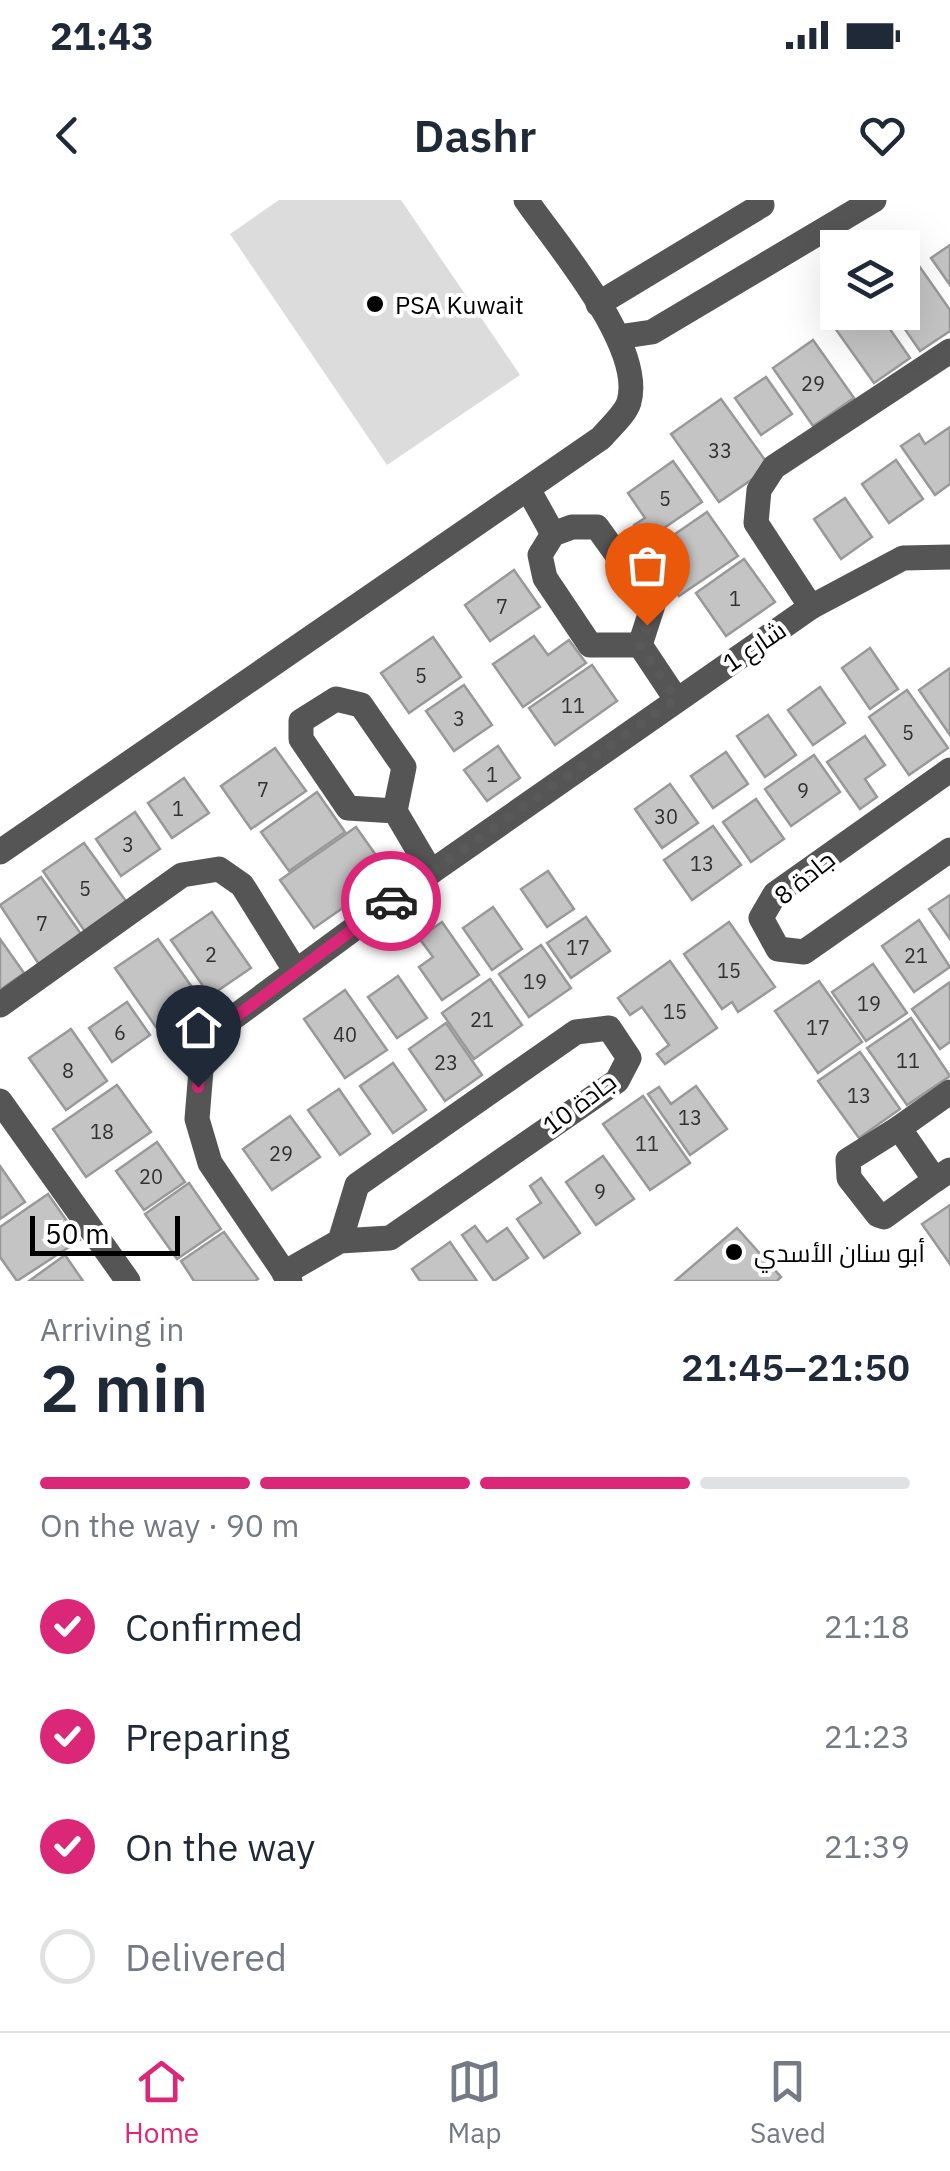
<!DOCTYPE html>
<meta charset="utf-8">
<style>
body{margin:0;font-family:"IBM Plex Sans",Cairo,sans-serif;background:#f6f6f7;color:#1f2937;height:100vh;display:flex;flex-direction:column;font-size:38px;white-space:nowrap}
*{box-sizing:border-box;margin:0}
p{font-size:32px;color:#747a83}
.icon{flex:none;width:55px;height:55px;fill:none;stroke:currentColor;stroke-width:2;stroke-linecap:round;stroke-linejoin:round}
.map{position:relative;height:1081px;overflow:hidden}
.details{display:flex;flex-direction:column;background:#fff;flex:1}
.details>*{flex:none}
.buttons{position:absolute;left:820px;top:30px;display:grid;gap:20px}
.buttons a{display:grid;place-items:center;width:100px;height:100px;border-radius:0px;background:#fff;box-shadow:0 10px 40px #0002;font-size:50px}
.scale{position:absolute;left:30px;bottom:25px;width:150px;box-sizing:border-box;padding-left:10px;border:5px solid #000;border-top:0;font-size:28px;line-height:35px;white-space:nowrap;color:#000;-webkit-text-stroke:8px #fff;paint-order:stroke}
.pin{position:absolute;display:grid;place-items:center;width:85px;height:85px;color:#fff;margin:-102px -42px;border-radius:50% 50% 50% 0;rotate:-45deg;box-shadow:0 0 10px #0007}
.pin .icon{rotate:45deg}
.courier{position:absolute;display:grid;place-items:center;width:100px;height:100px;margin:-50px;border:8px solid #db2777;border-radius:50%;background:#fff;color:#222;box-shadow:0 2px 12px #0007}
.headline em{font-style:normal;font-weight:600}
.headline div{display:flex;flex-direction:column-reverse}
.headline{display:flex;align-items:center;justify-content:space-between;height:170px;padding:0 40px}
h1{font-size:65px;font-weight:600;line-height:75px}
.bar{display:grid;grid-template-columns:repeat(4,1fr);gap:15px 10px;align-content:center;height:120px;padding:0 40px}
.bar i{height:12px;border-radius:8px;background:#e0e1e3}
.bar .active{background:#db2777}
.bar p{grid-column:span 4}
ol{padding:0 40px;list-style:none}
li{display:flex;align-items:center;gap:30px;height:110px}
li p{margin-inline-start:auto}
li .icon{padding:10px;border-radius:50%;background:#db2777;color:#fff;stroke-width:4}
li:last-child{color:#747a83}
li i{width:55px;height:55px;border:5px solid #e0e1e3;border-radius:50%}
.status{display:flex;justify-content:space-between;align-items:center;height:70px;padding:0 50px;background:#fff;direction:ltr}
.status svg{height:28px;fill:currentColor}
header{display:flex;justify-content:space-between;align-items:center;height:130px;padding:0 40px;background:#fff;font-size:45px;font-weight:600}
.menu{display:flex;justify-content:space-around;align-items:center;height:140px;border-top:2px solid #e0e1e3;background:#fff;font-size:28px;color:#747a83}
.menu a{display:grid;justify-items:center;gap:5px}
.menu .active{color:#db2777}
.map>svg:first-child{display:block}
.green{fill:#dcdcdc}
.building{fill:#c4c4c4;stroke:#999;stroke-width:2.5}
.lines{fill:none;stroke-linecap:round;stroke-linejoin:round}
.minor{stroke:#555;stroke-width:25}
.done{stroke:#595959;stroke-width:10;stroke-dasharray:0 18}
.route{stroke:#db2777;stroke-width:12}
.poi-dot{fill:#000;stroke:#fff;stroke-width:4}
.labels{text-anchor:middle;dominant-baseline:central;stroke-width:8;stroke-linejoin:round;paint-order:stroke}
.number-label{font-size:20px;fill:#313131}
.poi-label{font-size:25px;fill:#000;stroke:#fff;text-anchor:start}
.street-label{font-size:25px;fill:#000;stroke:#fff}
</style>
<div class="status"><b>21:43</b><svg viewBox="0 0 49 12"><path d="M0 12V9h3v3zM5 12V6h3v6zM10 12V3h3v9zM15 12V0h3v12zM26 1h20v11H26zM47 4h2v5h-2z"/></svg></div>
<header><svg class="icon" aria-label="back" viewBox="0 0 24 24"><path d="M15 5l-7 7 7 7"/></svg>Dashr<svg class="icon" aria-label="heart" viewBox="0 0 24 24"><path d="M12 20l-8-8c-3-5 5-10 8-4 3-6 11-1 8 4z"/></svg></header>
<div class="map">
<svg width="950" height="1081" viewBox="0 0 950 1081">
<rect width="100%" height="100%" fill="#fff"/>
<!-- green -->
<polygon class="green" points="279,0 401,0 520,175 387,265 230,34"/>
<!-- building -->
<g class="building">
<polygon points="950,45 950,85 931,58"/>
<polygon points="917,63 950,110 950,131 920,151 893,112 902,112 902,74"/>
<polygon points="843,112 878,112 910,158 874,183 830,121"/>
<polygon points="813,140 854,198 813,226 773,168"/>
<polygon points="766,177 792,214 761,235 735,198"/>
<polygon points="721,199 770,267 719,302 671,234"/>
<polygon points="950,227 950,284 935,295 901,246 919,234 925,244"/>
<polygon points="896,260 923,299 889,323 862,284"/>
<polygon points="673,261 702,302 645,341 634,325 645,318 628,293"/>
<polygon points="845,298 872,337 841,359 814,319"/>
<polygon points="707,312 738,356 679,396 649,352"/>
<polygon points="744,359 775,402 726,436 696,393"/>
<polygon points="514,370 540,407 490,441 465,405"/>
<polygon points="534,436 548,455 569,440 586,463 523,507 493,464"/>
<polygon points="433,437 461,477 409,513 381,473"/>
<polygon points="870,448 898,489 870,509 842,468"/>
<polygon points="592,465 617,501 555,545 529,508"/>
<polygon points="950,468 950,535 919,490"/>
<polygon points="464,485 492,525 454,551 426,511"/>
<polygon points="820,487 845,523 813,545 788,510"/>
<polygon points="907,490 948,548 909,575 869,517"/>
<polygon points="768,515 796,555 765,577 737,536"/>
<polygon points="865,536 885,565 865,579 877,597 860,609 827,562"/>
<polygon points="498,546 520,578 487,601 464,570"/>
<polygon points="275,548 306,591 251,629 221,586"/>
<polygon points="726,552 748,584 713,608 691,576"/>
<polygon points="814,555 840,592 791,626 765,589"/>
<polygon points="184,578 209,613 172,638 148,603"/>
<polygon points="670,584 698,623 662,648 635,609"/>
<polygon points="317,592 345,632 289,671 261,632"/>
<polygon points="756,599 784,639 751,662 723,622"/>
<polygon points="135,612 160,649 121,676 96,639"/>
<polygon points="713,626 741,665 692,700 664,660"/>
<polygon points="356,627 390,675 314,728 280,680"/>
<polygon points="84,643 128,704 86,733 43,671"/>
<polygon points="548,671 574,709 547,727 521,689"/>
<polygon points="41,677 83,737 40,766 0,705"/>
<polygon points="950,695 950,739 929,709"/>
<polygon points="493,707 522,749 492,770 463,728"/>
<polygon points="212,712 251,768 210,796 171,740"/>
<polygon points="586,717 610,751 571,778 547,743"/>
<polygon points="919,720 950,767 914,792 882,746"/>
<polygon points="442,722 479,775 442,800 419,767 433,757 419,738"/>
<polygon points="729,722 775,787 738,812 732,802 722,809 684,754"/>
<polygon points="0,739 24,773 0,790"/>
<polygon points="158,739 199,797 156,827 115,768"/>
<polygon points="541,745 571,788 529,817 499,774"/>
<polygon points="670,761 717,828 665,864 657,854 669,845 642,807 630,815 618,798"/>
<polygon points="873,764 907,813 866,841 832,792"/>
<polygon points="398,776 427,818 397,838 368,797"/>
<polygon points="490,779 522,825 474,859 442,813"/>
<polygon points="819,781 862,842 818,873 775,811"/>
<polygon points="950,782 950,842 940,849 912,809"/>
<polygon points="345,790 387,850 345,878 304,819"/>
<polygon points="127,802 150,835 112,862 89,828"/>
<polygon points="911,818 950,876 907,905 867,848"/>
<polygon points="446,823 482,875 445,901 409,849"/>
<polygon points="71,829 107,881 66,910 29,858"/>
<polygon points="860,852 900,909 859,938 818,881"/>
<polygon points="393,863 426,910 393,933 360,886"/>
<polygon points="117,885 151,932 86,977 53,929"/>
<polygon points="696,886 727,929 690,955 648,894 659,887 671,904"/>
<polygon points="339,889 370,934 340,955 308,910"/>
<polygon points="643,896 690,963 650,990 603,924"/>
<polygon points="290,916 320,957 272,990 243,949"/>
<polygon points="157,942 185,982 144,1010 116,971"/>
<polygon points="603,956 634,999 596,1025 566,982"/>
<polygon points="0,966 25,1002 0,1019"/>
<polygon points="541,978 580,1033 544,1058 517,1019 541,1003 530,986"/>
<polygon points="189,983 221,1029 177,1059 145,1014"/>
<polygon points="48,994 80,1040 17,1081 0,1057 0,1027"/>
<polygon points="950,1005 950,1064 922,1024"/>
<polygon points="475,1026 487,1042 507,1028 528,1058 494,1081 462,1035"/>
<polygon points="737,1028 781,1077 777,1081 675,1081"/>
<polygon points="224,1032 258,1079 255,1081 194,1081 181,1061"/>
<polygon points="450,1042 477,1081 420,1081 412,1069"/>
<polygon points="65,1055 83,1081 29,1081"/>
</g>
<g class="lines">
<!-- minor -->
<g class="minor">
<polyline points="598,104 762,5"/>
<polyline points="618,137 652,132 874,0"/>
<polyline points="528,289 553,334"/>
<polygon points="572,327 597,327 653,405 640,445 590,445 545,378 540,355 553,334"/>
<polyline points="811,407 756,323 759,290 774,267 950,151"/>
<polyline points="640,445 676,499"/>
<polyline points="950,570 775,694 761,718 778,749 804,752 950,650"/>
<polyline points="395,611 348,608 301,539 301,521 336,499 361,505 404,567 395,611 431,672"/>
<path d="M 0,652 L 601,238 C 609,228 625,215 629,202 C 645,146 557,45 526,0"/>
<polyline points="0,805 182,675 219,669 242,685 295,770"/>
<polyline points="950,892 899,928 935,980 950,970"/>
<polyline points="0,901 128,1081"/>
<polyline points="899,928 848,960 849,978 878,1015 884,1017 935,980"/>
<polyline points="284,1073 340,1041 390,1038 617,881 629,858 609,828 576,832 357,985 340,1041"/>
<polyline points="290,1081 210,963 197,919 202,858 226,823 431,672 811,407 903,358 950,357"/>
</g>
</g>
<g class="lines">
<!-- done -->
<polyline class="done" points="391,701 676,499 640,446 647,425"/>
<!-- route -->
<polyline class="route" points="198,887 202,858 226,824 391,701"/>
</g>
<!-- markers -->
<g class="poi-dot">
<circle cx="375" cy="104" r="10"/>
<circle cx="734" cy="1052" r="10"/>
</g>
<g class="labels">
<!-- number labels -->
<g class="number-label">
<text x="813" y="183">29</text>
<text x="720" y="250">33</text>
<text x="665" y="298">5</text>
<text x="735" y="398">1</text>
<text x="502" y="406">7</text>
<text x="421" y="475">5</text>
<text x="573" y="505">11</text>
<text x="459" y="518">3</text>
<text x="908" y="532">5</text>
<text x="492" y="574">1</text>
<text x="263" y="589">7</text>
<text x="803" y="590">9</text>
<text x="178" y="608">1</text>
<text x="666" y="616">30</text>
<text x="128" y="644">3</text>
<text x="702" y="663">13</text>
<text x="85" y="688">5</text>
<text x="42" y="723">7</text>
<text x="578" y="747">17</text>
<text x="211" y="754">2</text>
<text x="916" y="755">21</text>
<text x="729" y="770">15</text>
<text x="535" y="781">19</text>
<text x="869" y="803">19</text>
<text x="675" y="811">15</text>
<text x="482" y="819">21</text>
<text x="818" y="827">17</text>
<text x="120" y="832">6</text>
<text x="345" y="834">40</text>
<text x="908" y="860">11</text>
<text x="446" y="862">23</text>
<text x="68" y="870">8</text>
<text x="859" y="895">13</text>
<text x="690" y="917">13</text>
<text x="102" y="931">18</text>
<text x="647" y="943">11</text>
<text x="281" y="953">29</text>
<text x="151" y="976">20</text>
<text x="600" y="991">9</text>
</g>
<!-- poi labels -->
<g class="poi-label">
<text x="395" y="104">PSA Kuwait</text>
<text x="754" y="1052">أبو سنان الأسدي</text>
</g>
<!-- street labels -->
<g class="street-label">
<text transform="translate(754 446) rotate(-34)">شارع 1</text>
<text transform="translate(804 677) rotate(-39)">جادة 8</text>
<text transform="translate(579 903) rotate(-37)">جادة 10</text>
</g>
</g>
</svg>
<div class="buttons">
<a><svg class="icon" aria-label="layers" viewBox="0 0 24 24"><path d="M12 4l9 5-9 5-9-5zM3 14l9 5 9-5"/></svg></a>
</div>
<div class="scale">50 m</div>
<div class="pin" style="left:647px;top:425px;background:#ea580c"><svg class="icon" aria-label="bag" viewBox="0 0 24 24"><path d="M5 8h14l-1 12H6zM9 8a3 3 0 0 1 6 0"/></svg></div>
<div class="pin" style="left:198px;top:887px;background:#1f2937"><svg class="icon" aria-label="home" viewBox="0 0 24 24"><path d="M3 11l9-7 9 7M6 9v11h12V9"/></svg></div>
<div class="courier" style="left:391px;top:701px"><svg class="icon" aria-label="car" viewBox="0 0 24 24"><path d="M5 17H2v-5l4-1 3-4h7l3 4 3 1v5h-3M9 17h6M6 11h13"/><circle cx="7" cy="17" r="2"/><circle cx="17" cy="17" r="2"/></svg></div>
</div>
<section class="details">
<div class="headline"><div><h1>2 min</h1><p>Arriving in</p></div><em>21:45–21:50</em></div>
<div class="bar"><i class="active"></i><i class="active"></i><i class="active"></i><i></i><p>On the way · 90 m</p></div>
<ol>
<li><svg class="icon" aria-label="check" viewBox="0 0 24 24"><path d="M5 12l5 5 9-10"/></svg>Confirmed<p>21:18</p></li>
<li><svg class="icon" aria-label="check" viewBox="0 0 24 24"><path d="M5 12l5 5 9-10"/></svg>Preparing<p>21:23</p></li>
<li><svg class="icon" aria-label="check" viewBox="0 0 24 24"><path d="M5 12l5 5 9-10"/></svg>On the way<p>21:39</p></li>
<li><i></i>Delivered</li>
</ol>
</section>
<nav class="menu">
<a class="active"><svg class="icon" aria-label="home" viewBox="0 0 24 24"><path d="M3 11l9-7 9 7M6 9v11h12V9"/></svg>Home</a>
<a><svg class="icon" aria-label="map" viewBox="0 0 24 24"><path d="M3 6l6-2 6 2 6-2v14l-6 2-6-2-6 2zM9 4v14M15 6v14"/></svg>Map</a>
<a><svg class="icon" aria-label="saved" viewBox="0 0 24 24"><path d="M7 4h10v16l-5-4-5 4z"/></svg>Saved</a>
</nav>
